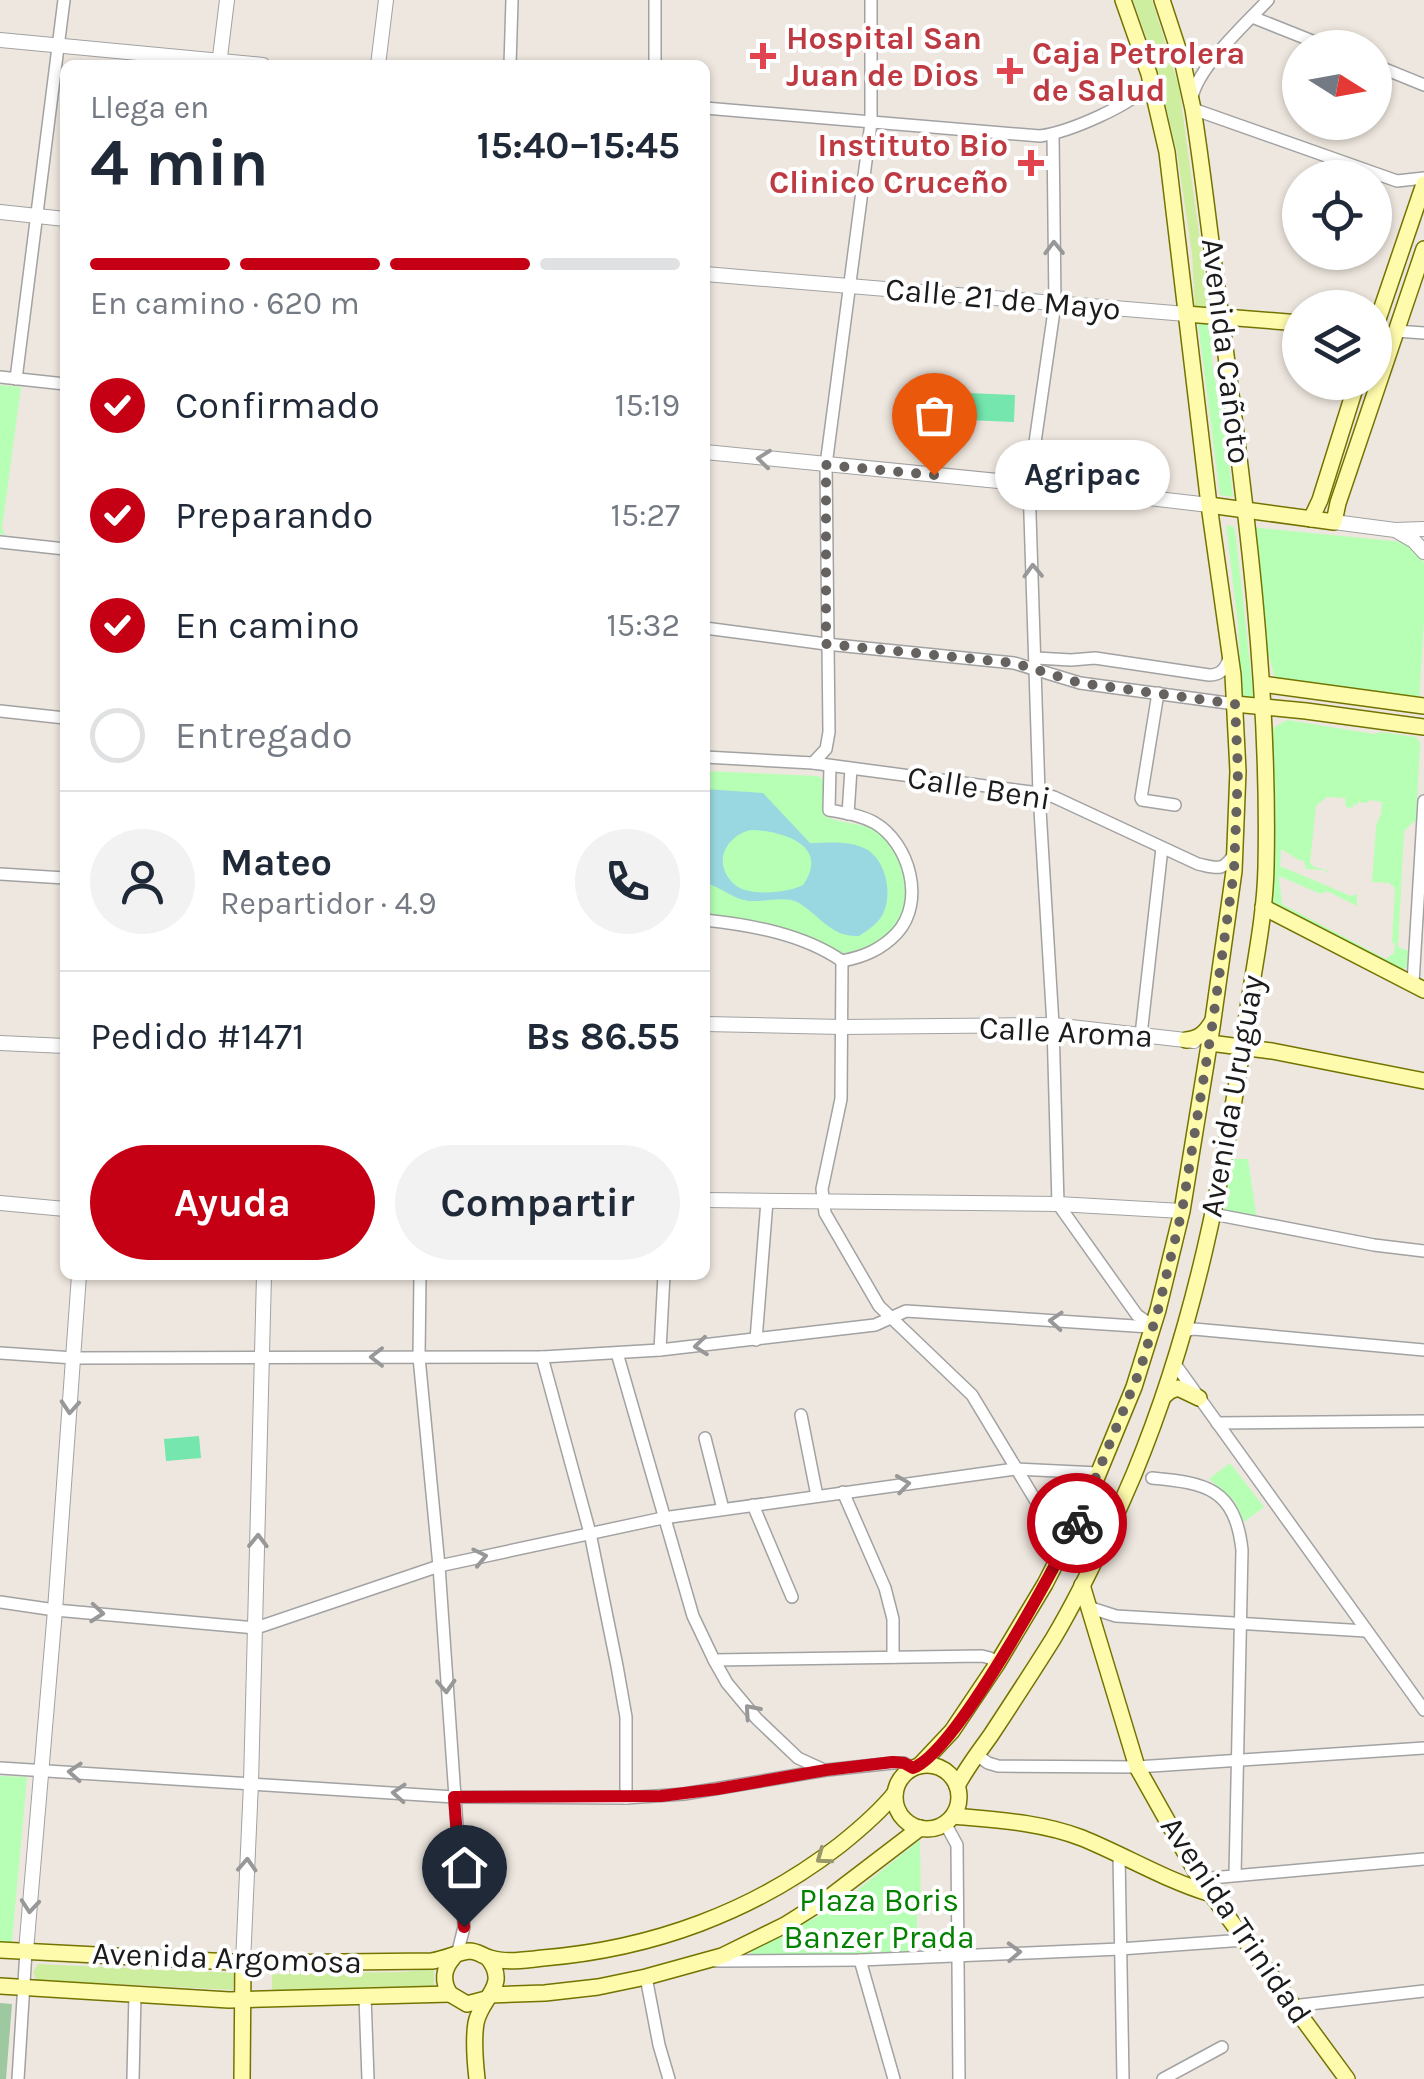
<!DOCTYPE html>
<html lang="es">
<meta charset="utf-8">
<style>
body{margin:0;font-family:Karla,sans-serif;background:#f2f2f3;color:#1f2937;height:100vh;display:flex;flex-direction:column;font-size:38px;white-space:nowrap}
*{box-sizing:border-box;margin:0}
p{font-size:32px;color:#747a83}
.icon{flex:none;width:55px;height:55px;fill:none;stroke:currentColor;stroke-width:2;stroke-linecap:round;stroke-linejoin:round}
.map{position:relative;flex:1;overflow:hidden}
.drawer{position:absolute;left:60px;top:60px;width:650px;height:1220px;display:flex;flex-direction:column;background:#fff;border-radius:15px;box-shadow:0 2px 8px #0004}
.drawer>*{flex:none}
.needle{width:65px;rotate:101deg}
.controls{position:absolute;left:1282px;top:30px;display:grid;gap:20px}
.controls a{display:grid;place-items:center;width:110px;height:110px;border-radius:50%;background:#fff;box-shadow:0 2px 8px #0004;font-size:50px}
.pin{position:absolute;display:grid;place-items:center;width:85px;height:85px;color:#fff;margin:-102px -42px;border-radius:50% 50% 50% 0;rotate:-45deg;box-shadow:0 0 10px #0007}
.pin .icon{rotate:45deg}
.courier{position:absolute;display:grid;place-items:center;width:100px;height:100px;margin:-50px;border:8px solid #c60014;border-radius:50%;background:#fff;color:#222;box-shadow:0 2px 12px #0007}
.bubble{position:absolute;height:70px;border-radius:35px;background:#fff;box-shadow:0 2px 8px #0004;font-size:32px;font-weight:700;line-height:70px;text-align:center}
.head em{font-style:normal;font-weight:700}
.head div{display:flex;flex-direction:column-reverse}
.head{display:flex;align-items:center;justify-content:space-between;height:170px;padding:0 30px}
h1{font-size:65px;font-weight:700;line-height:75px}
.bar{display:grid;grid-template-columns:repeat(4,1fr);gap:15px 10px;align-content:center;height:120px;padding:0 30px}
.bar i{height:12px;border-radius:8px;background:#e0e1e3}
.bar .active{background:#c60014}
.bar p{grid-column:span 4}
.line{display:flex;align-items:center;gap:25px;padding:0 30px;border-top:2px solid #e0e1e3}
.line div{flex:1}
.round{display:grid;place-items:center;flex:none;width:105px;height:105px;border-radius:52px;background:#f2f2f3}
ol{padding:0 30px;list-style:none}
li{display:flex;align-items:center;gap:30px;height:110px}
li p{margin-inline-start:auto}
li .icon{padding:10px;border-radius:50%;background:#c60014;color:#fff;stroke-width:4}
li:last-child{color:#747a83}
li i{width:55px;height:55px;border:5px solid #e0e1e3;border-radius:50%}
.button{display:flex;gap:20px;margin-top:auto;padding:20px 30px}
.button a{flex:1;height:115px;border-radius:60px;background:#c60014;color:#fff;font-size:40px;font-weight:700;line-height:115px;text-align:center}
.button a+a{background:#f2f2f3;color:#1f2937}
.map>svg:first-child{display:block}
.grass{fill:#ceee9f}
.cemetery{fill:#9ec9a0}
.park{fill:#b7ffb5;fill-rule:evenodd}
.pitch{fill:#74e6ae}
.water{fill:#9ad8e1;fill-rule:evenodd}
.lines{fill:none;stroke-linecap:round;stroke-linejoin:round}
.minor-casing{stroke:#a2a2a2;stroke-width:14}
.tertiary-casing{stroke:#a2a2a2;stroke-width:16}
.secondary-casing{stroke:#737400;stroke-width:18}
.minor{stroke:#fff;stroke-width:11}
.tertiary{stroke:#fff;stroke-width:14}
.secondary{stroke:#fffbac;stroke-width:15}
.oneway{stroke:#989898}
.oneway2{stroke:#98966b}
.done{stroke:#656260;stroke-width:10;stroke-dasharray:0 18}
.route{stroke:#c60014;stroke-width:12}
.health-dot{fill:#e0444e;stroke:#fff;stroke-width:4}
.labels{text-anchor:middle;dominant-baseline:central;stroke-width:8;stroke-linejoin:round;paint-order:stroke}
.health-label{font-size:32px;font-weight:bold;fill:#be3a42;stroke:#fff;text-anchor:start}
.street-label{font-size:32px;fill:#1b1b1b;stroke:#fff}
.park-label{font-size:32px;fill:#038101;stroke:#fff}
</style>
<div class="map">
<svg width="1424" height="2079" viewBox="0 0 1424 2079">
<rect width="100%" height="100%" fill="#eee7df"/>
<!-- grass -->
<g class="grass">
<polygon points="1133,0 1152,0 1179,87 1209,307 1195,307 1192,254 1177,152 1156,65"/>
<polygon points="38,1964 235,1973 233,1990 36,1980 33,1972"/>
<polygon points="434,1969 434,1988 272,1991 272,1974 402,1972"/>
</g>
<!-- cemetery -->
<polygon class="cemetery" points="0,2003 12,2004 6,2079 0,2079"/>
<!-- park -->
<g class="park">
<path d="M 1198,323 L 1211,324 C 1214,350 1208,367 1220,393 L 1233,497 L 1220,495 Z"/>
<polygon points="0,385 21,387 2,528 5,535 0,534"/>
<polygon points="1226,525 1234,527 1236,538 1253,692 1258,704 1242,701 1238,624"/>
<polygon points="1250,527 1404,542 1419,554 1424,563 1424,620 1419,699 1275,678 1263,634"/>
<path d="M 1287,720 L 1375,734 L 1380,732 L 1416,737 L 1420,743 L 1416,822 L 1413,822 L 1404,831 L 1398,947 L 1409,951 L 1407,967 L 1402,970 L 1387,965 L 1272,905 L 1273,728 ZM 1327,797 L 1345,798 L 1346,807 L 1353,808 L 1353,804 L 1357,805 L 1358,802 L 1368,803 L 1369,800 L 1382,802 L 1381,814 L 1376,826 L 1372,882 L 1389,883 L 1395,888 L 1392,942 L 1395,944 L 1394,953 L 1386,959 L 1282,904 L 1279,876 L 1321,894 L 1327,891 L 1357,906 L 1357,894 L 1351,896 L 1280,866 L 1281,849 L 1299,860 L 1304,861 L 1306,869 L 1326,870 L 1328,874 L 1328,870 L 1314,867 L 1310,863 L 1316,806 Z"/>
<path d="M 705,771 L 818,776 L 824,780 L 824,815 C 842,826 865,821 882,834 C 912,856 916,914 886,938 C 877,946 862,950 851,956 C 833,951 818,940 800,934 C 769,926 736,921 705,915 Z"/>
<polygon points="1232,1159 1248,1159 1257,1220 1224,1213"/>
<polygon points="1230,1463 1264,1507 1244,1522 1235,1502 1209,1479"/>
<polygon points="0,1776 27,1777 12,1941 8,1945 0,1944"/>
<polygon points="920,1840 921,1910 917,1910 917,1953 752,1956 749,1948 815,1918 845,1900"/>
</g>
<!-- pitch -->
<g class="pitch">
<polygon points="968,393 1015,395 1014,422 967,420"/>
<polygon points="199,1436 201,1458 166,1461 164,1439"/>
</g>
<!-- water -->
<path class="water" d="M 705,789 L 763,793 L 810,843 C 828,843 849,840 866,849 C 886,860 893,894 883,914 C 878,924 868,930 859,936 C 831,938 819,914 797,902 C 784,896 765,902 749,901 C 732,899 722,887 705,883 ZM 751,830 C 782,831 831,845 803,885 C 788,893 747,897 734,884 C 712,864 725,836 751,830 Z"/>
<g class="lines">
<!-- minor casing -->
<g class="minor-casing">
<g id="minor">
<polyline points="655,0 655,65"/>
<polyline points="1252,17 1330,48"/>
<polyline points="510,65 512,0"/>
<polyline points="1375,65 1424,85"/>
<path d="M 1192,98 C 1197,68 1247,22 1268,0"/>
<path d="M 705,108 L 1040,136 C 1069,132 1133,105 1151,82"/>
<polyline points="1193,109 1397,181 1424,178"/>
<polyline points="1053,134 1055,304 1029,484 1039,793 1053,1025 1058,1204 1137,1315 1154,1327"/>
<polyline points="1396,331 1424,333"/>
<polyline points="0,377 65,384"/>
<polyline points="16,379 64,0"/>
<polyline points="0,542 65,549"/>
<polyline points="705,628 826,644 1014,663 1080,683 1235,704"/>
<path d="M 1036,658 L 1071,660 L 1095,658 L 1209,675 C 1220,675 1226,669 1229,658"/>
<polyline points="1158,693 1141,798 1142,800 1175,805"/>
<polyline points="0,711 65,718"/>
<path d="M 705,757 L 813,763 L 1039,793 L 1054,797 L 1198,864 C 1217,868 1223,872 1234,854"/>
<polyline points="813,763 826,749 829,732 826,465 871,123 871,0"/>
<path d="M 830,766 L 829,810 C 845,813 861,815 875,823 C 909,843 926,901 897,933 C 881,950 863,957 842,961"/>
<polyline points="848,814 851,769"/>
<polyline points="0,874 65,878"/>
<path d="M 705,920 C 751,925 803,934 842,961"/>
<polyline points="842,961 841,1099 822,1189 825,1213 879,1306 972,1395 1060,1541 1063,1550"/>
<polyline points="1413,983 1424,801"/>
<polyline points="1141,1035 1162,848"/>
<polyline points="1213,1214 1374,1245 1424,1251"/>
<polyline points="420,1275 419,1357 439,1566 464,1927 457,1955"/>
<polyline points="1185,1331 1194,1329 1424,1350"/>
<polyline points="756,1340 767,1201"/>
<polyline points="660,1350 664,1275"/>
<polyline points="0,1353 74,1358 542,1357 660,1350 875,1325 906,1311 1150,1327"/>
<polyline points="617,1353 693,1616 714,1660 727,1683 757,1719 798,1758 822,1769"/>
<polyline points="542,1357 590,1533 617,1666 626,1717 626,1798"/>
<polyline points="1175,1364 1424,1710"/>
<polyline points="801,1415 817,1496"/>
<polyline points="1217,1423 1424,1421"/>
<polyline points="705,1438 723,1509"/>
<path d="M 1152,1478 C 1206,1483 1235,1488 1242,1550 L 1235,1875"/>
<polyline points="843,1492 885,1588 893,1619 893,1657"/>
<polyline points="753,1505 792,1597"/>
<polyline points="0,1602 55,1610 256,1628 439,1566 663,1518 1015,1469 1098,1473"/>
<polyline points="1088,1607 1116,1616 1366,1631"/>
<polyline points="714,1660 982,1656 990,1658 997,1664"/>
<polyline points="977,1755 988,1763 998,1766 1137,1767 1424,1748"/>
<polyline points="0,1768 454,1797 626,1798 684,1794 827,1770 893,1763 904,1763 913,1768"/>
<polyline points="945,1823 957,1845 959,2079"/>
<polyline points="1119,1855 1123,2079"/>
<polyline points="1200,1879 1424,1859"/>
<polyline points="860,1960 894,2079"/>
<polyline points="716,1961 860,1960 1120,1949 1244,1940"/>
<polyline points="646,1977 659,2045 669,2079"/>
<polyline points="365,1997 368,2079"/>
<polyline points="1292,2006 1424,1991"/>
<polyline points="18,2079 26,1951"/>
<polyline points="133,2079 135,1994"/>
<polyline points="1163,2079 1222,2047"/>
</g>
</g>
<!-- tertiary casing -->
<g class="tertiary-casing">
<g id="tertiary">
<polyline points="0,40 263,65"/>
<polyline points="219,65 227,0"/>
<polyline points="378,65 386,0"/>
<polyline points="0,212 65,219"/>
<polyline points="705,274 1186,314"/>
<polyline points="705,452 1029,484 1209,505"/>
<polyline points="1334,522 1395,530 1424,529"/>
<polyline points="1397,531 1414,541 1424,552"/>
<polyline points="705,1024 842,1027 1053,1025 1194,1041"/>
<polyline points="0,1043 65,1046"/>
<polyline points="705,1200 1058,1204 1182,1211"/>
<polyline points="0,1203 65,1209"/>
<polyline points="26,1951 55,1610 79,1275"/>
<polyline points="243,1963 251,1783 264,1275"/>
</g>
</g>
<!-- secondary casing -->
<g class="secondary-casing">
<g id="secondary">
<polyline points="1186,314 1300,323"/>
<polyline points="1375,328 1424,184"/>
<polyline points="1209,505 1334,522 1338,503 1424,249"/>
<polyline points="1311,519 1320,500 1357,382"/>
<polyline points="1262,684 1424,706"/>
<polyline points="1235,704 1306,711 1424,727"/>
<polyline points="1263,907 1424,990"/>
<path d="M 1186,1040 C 1199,1039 1205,1033 1212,1022"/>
<polyline points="1210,1043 1272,1051 1424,1081"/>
<polyline points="1164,1396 1170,1391 1178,1388 1199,1398"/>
<polyline points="1082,1585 1137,1767 1200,1879 1347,2079"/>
<polyline points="920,1765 952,1731 997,1664 1045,1584 1085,1506 1134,1387 1158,1310 1182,1211 1212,1027 1234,871 1238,771 1233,675 1209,505 1167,152 1149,74 1123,0"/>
<circle cx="927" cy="1797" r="32"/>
<path d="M 957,1786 C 967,1767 979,1752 991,1735 C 1012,1703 1033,1671 1053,1639 C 1084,1587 1110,1530 1134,1474 C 1195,1327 1225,1172 1247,1015 C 1254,966 1265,917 1266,867 C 1270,683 1245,500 1221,317 C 1211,248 1204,178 1193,109 L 1183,64 L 1162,0"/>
<path d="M 953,1816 C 996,1820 1041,1822 1082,1838 C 1126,1856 1165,1880 1211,1894"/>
<path d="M 0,1950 L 251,1963 L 432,1961 C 445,1959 459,1952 469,1951 C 478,1951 482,1956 490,1958 C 506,1963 527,1960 543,1958 C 652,1949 754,1912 840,1845 C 860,1829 879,1813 895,1793"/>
<path d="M 453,1958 C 443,1969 442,1982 450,1994 L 467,2004 L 486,1999"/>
<polyline points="0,1986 229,2000 450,1994"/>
<polyline points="490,1995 545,1993 598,1987 646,1977 722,1956 785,1925 831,1896 920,1828"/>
<polyline points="242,2079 243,1963"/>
<path d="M 477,2079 C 475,2061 473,2041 476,2023 C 481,1997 510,1986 488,1958"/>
</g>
</g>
<!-- minor -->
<use href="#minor" class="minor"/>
<!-- tertiary -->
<use href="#tertiary" class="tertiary"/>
<!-- secondary -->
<use href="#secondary" class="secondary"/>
</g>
<!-- one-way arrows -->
<defs><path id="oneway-chevron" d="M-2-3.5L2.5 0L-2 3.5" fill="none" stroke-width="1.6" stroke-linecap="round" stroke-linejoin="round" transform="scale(2.5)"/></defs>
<g class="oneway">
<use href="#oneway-chevron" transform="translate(1054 248) rotate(-91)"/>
<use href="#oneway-chevron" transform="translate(764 459) rotate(-174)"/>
<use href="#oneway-chevron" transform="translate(1033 571) rotate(-92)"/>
<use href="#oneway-chevron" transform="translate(1056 1321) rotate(-176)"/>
<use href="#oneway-chevron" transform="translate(701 1346) rotate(174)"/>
<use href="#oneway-chevron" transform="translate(377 1357) rotate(180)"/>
<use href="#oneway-chevron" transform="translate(70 1407) rotate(94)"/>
<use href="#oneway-chevron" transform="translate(903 1484) rotate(-8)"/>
<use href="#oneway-chevron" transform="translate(258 1541) rotate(-89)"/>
<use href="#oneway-chevron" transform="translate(480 1557) rotate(-12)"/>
<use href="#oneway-chevron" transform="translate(97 1613) rotate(5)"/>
<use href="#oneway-chevron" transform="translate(446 1686) rotate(87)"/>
<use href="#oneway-chevron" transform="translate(751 1711) rotate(-131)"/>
<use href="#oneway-chevron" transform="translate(75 1772) rotate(-176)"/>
<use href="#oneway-chevron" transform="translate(399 1793) rotate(-176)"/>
<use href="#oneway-chevron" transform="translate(247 1865) rotate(-87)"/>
<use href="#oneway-chevron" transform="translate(30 1906) rotate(95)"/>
<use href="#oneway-chevron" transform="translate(1014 1952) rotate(-2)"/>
</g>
<use class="oneway2" href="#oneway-chevron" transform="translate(823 1857) rotate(144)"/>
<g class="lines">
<!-- done -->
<polyline class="done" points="934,475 826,465 826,644 1014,663 1080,683 1235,704 1238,771 1234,871 1212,1027 1182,1211 1158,1310 1140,1370 1077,1523"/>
<!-- route -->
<path class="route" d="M 464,1927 L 454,1797 L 661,1796 L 717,1789 L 826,1770 L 893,1762 L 904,1763 L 913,1768 C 957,1751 1053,1570 1077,1523"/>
</g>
<!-- markers -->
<g class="health-dot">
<path d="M758 41h10v10h10v10h-10v10h-10v-10h-10v-10h10z"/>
<path d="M1005 56h10v10h10v10h-10v10h-10v-10h-10v-10h10z"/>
<path d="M1026 148h10v10h10v10h-10v10h-10v-10h-10v-10h10z"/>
</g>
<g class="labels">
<!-- health labels -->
<g class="health-label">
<text x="786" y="38">Hospital San<tspan x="786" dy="37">Juan de Dios</tspan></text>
<text x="1032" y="53">Caja Petrolera<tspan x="1032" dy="37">de Salud</tspan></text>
<text x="1008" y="145" text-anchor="end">Instituto Bio<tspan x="1008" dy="37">Clinico Cruceño</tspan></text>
</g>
<!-- street labels -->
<g class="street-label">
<text transform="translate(1003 299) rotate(5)">Calle 21 de Mayo</text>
<text transform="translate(1226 351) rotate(83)">Avenida Cañoto</text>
<text transform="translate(979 788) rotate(9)">Calle Beni</text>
<text transform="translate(1066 1032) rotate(3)">Calle Aroma</text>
<text transform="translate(1232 1096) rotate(-80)">Avenida Uruguay</text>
<text transform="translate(1236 1920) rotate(56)">Avenida Trinidad</text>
<text transform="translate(227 1958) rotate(2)">Avenida Argomosa</text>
</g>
<!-- park labels -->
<g class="park-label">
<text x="879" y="1900">Plaza Boris<tspan x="879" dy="37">Banzer Prada</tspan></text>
</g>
</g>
</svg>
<div class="controls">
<a><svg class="needle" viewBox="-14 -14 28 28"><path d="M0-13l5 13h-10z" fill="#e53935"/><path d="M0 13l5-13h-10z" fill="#747a83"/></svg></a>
<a><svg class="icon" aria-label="locate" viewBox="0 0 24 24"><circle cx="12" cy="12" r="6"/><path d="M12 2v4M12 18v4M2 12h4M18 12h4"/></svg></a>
<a><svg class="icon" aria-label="layers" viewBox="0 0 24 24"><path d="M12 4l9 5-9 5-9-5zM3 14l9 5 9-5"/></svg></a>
</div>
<div class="pin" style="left:934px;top:475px;background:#ea580c"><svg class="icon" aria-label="bag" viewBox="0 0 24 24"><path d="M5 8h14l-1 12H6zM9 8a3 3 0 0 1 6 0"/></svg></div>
<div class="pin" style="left:464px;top:1927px;background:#1f2937"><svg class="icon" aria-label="home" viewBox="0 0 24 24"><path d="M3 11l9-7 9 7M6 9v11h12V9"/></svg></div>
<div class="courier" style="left:1077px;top:1523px"><svg class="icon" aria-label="bike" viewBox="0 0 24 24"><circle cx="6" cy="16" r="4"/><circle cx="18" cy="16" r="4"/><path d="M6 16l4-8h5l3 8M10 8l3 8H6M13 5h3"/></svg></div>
<div class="bubble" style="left:995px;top:440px;width:175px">Agripac</div>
<section class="drawer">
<div class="head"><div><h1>4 min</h1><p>Llega en</p></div><em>15:40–15:45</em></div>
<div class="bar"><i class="active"></i><i class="active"></i><i class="active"></i><i></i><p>En camino · 620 m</p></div>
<ol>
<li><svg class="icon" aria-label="check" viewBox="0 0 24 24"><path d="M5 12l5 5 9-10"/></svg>Confirmado<p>15:19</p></li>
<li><svg class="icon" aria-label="check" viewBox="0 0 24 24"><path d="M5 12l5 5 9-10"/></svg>Preparando<p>15:27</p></li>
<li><svg class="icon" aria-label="check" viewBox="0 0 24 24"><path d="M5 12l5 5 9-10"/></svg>En camino<p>15:32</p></li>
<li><i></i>Entregado</li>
</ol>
<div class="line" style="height:180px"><a class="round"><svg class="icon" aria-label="person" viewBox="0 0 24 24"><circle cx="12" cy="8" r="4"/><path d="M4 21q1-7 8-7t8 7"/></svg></a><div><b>Mateo</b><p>Repartidor · 4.9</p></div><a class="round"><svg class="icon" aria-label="phone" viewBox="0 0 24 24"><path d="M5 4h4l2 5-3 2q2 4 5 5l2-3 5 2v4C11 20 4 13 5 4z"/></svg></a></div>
<div class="line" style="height:130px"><div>Pedido #1471</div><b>Bs 86.55</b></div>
<div class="button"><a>Ayuda</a><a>Compartir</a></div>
</section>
</div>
